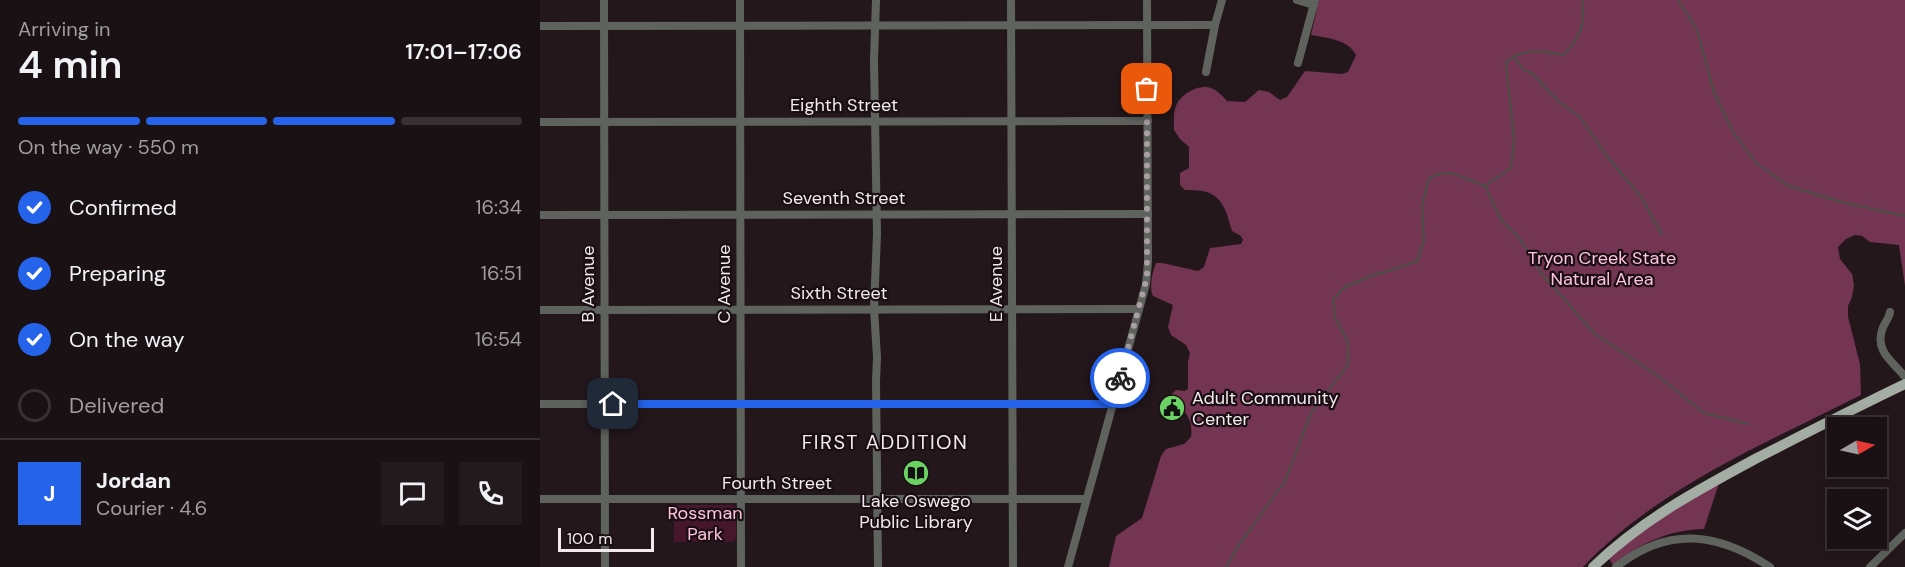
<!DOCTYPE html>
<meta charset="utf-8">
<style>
body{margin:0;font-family:"DM Sans",sans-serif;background:#231a1e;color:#f1f3f6;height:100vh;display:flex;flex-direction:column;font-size:22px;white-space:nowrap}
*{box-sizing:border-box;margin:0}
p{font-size:20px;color:#9f9da0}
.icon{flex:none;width:33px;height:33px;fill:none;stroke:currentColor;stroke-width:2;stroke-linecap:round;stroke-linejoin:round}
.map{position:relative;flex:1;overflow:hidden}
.details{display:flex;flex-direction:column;background:#1a1115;width:540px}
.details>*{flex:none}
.needle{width:39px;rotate:81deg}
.fabs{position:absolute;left:1287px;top:417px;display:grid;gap:12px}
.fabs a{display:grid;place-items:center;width:60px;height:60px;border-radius:0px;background:#1a1115;box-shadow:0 3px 15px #0003,0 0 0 2px #383134;font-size:30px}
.scale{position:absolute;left:18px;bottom:15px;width:96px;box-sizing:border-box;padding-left:6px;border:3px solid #f3eaed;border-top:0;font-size:16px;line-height:21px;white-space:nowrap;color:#f3eaed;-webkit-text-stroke:4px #190e13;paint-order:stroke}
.pin{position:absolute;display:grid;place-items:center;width:51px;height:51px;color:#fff;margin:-26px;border-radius:12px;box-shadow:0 3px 9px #0006}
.courier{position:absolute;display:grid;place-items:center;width:60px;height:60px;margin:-30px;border:4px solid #2563eb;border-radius:50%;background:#fff;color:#222;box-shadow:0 2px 8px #0007}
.overview em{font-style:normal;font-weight:600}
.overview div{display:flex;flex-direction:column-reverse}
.overview{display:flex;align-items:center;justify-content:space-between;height:102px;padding:0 18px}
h1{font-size:39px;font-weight:600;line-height:45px}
.bar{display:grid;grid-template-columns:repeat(4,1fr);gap:9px 6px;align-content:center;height:72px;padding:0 18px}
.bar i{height:8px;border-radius:4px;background:#383134}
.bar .current{background:#2563eb}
.bar p{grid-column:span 4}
.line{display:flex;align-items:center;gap:15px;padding:0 18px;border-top:2px solid #383134}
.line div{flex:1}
.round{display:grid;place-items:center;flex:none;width:63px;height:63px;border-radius:0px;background:#231a1e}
ol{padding:0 18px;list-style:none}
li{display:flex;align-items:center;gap:18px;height:66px}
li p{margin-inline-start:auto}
li .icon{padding:6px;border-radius:50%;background:#2563eb;color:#fff;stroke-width:4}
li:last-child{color:#9f9da0}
li i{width:33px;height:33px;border:3px solid #383134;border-radius:50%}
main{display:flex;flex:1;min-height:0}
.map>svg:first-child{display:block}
.green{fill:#46162d}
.forest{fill:#733551}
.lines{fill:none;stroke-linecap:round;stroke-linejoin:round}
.stream{stroke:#495147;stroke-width:2}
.minor{stroke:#5f635e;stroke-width:8}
.major{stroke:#a4ada3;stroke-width:10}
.done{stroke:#aaa0a4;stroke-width:6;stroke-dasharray:0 10.8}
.route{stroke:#2563eb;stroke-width:8}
.labels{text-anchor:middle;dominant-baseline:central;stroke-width:4.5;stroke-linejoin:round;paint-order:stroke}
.street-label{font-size:18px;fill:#f3eaed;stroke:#190e13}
.park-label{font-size:18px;fill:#fec2da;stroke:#190e13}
.poi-label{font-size:18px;fill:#f3eaed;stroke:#190e13;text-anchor:start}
.neighbourhood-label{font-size:20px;letter-spacing:1.5px;fill:#f3eaed;stroke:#190e13}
</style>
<main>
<section class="details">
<div class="overview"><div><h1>4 min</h1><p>Arriving in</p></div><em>17:01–17:06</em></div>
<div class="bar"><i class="current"></i><i class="current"></i><i class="current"></i><i></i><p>On the way · 550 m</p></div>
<ol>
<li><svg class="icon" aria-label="check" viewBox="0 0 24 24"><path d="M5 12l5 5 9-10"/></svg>Confirmed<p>16:34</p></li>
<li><svg class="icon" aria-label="check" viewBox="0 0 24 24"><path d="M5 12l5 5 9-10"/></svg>Preparing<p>16:51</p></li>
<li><svg class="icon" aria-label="check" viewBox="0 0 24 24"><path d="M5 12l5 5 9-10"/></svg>On the way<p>16:54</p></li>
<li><i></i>Delivered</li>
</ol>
<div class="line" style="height:108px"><b class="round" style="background:#2563eb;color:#fff">J</b><div><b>Jordan</b><p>Courier · 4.6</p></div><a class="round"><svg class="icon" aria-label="chat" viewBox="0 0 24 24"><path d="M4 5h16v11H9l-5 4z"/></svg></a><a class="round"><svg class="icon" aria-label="phone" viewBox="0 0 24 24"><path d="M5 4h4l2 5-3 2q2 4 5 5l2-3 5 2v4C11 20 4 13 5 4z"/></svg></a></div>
</section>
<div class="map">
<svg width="1365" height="567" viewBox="0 0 1365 567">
<rect width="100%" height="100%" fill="#23171c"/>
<!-- green -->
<polygon class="green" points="134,505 193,505 196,507 196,539 193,542 134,542"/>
<!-- forest -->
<g class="forest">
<path d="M 779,0 L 1365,0 L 1365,286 L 1359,245 L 1330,242 L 1322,236 L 1315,235 L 1306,239 L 1298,247 L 1300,259 L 1312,274 L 1314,285 L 1312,297 L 1308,306 L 1308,317 L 1320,364 L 1321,395 C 1224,444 1119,487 1043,567 L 569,567 L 576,536 L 602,518 L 621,456 L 626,449 L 644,444 L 651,437 C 654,413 640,412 632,394 L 636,390 L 645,391 L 648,389 L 648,362 L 650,353 L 646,345 L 631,335 L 628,327 L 633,305 L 613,296 C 609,287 612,273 616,263 L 622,263 L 658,271 L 664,267 L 670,248 L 701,244 L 703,240 L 701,236 L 692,231 C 684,201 679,189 645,190 L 640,185 L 640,173 L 649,168 L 649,147 L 640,139 L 634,130 C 634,122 633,113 636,106 C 640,95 655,86 667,87 C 675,88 682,95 687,101 L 705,102 L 719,90 L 729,92 L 740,100 L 747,97 L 765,71 L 802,74 L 808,72 L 816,55 C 808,39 787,38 771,35 Z"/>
<path d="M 1179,483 L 1164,529 C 1128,530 1101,543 1073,565 L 1068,557 L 1094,534 Z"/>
</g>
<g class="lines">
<!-- stream -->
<g class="stream">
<polyline points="1138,0 1157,30 1174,92 1193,132 1216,163 1249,186 1305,203 1365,216"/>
<polyline points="973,56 984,70 992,73 1019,102 1040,117 1066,155 1102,198 1122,235"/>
<polyline points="945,186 962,221 979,238 1002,274 1055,334 1118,376 1164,413 1208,424"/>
<path d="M 686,567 L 699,545 L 745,481 L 771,413 L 808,365 L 808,342 L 795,318 L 793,300 L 805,287 L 833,275 L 852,270 L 877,261 L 884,241 L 882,205 L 889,178 C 912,166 922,179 945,186 L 971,168 L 974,140 L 966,62 C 985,47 1001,51 1023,55 C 1041,38 1045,24 1042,0"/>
</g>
<!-- minor -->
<g class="minor">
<polyline points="64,0 65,567"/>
<polyline points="200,0 201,567"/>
<polyline points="336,0 334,60 337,234 334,309 337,357 336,381 338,567"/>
<polyline points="471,0 473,567"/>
<polyline points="757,0 774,5"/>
<polyline points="0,26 675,25"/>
<polyline points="758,63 775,0"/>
<polyline points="666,72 675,25 682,0"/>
<polyline points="0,122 608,121"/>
<polyline points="0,215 608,214"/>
<polyline points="0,310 599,309"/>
<path d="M 1350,312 C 1349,319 1344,323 1342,330 C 1335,353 1354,362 1365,377"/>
<polyline points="0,404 572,404"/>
<polyline points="0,499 546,499"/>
<polyline points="528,567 606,284 608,262 607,0"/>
<path d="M 1076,567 C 1128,526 1177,532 1230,567"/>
<polyline points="1330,567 1365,533"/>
</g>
<!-- major -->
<path class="major" d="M 1053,567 C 1103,519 1156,491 1217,458 C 1266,433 1315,408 1365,384"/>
</g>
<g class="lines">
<!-- done -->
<polyline class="done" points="580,378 607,277 607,89"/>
<!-- route -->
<polyline class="route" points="73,404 572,404 580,378"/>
</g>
<!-- icons -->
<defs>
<g id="civic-disc" transform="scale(1.35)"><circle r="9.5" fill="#6bd363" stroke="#190e13"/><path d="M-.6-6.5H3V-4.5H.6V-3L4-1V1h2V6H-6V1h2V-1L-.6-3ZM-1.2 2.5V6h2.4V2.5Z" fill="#111"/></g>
<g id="library-disc" transform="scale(1.35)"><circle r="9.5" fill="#6bd363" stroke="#190e13"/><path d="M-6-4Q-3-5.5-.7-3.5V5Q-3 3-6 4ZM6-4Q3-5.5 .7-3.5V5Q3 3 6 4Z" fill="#111"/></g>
</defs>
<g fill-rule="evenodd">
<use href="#civic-disc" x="632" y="408"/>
<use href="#library-disc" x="376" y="473"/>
</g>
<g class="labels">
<!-- street labels -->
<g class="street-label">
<text x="304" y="105">Eighth Street</text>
<text x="304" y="198">Seventh Street</text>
<text transform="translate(48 284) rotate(-90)">B Avenue</text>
<text transform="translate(184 284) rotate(-90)">C Avenue</text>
<text transform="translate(456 284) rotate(-90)">E Avenue</text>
<text x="299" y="293">Sixth Street</text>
<text x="237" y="483">Fourth Street</text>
</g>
<!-- park labels -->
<g class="park-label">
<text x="1062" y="258">Tryon Creek State<tspan x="1062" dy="21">Natural Area</tspan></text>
<text x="165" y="513">Rossman<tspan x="165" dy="21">Park</tspan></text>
</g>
<!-- poi labels -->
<g class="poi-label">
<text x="652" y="398">Adult Community<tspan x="652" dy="21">Center</tspan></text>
<text x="376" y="501" text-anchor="middle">Lake Oswego<tspan x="376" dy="21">Public Library</tspan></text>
</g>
<!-- neighbourhood labels -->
<g class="neighbourhood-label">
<text x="345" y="442">FIRST ADDITION</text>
</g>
</g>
</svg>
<div class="fabs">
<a><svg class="needle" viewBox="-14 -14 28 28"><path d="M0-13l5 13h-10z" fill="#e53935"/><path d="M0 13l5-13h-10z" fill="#9f9da0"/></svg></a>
<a><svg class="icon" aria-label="layers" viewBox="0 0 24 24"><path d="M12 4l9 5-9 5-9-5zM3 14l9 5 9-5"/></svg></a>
</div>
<div class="scale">100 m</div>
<div class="pin" style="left:607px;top:89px;background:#ea580c"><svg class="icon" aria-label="bag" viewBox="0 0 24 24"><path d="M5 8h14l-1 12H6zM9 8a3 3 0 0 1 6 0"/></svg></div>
<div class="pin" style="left:73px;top:404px;background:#1f2937"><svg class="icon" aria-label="home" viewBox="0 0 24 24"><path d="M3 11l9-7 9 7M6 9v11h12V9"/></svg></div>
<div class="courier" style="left:580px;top:378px"><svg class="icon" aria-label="bike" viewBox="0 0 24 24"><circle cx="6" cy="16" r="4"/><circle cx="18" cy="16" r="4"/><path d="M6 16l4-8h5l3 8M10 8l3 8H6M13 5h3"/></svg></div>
</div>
</main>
